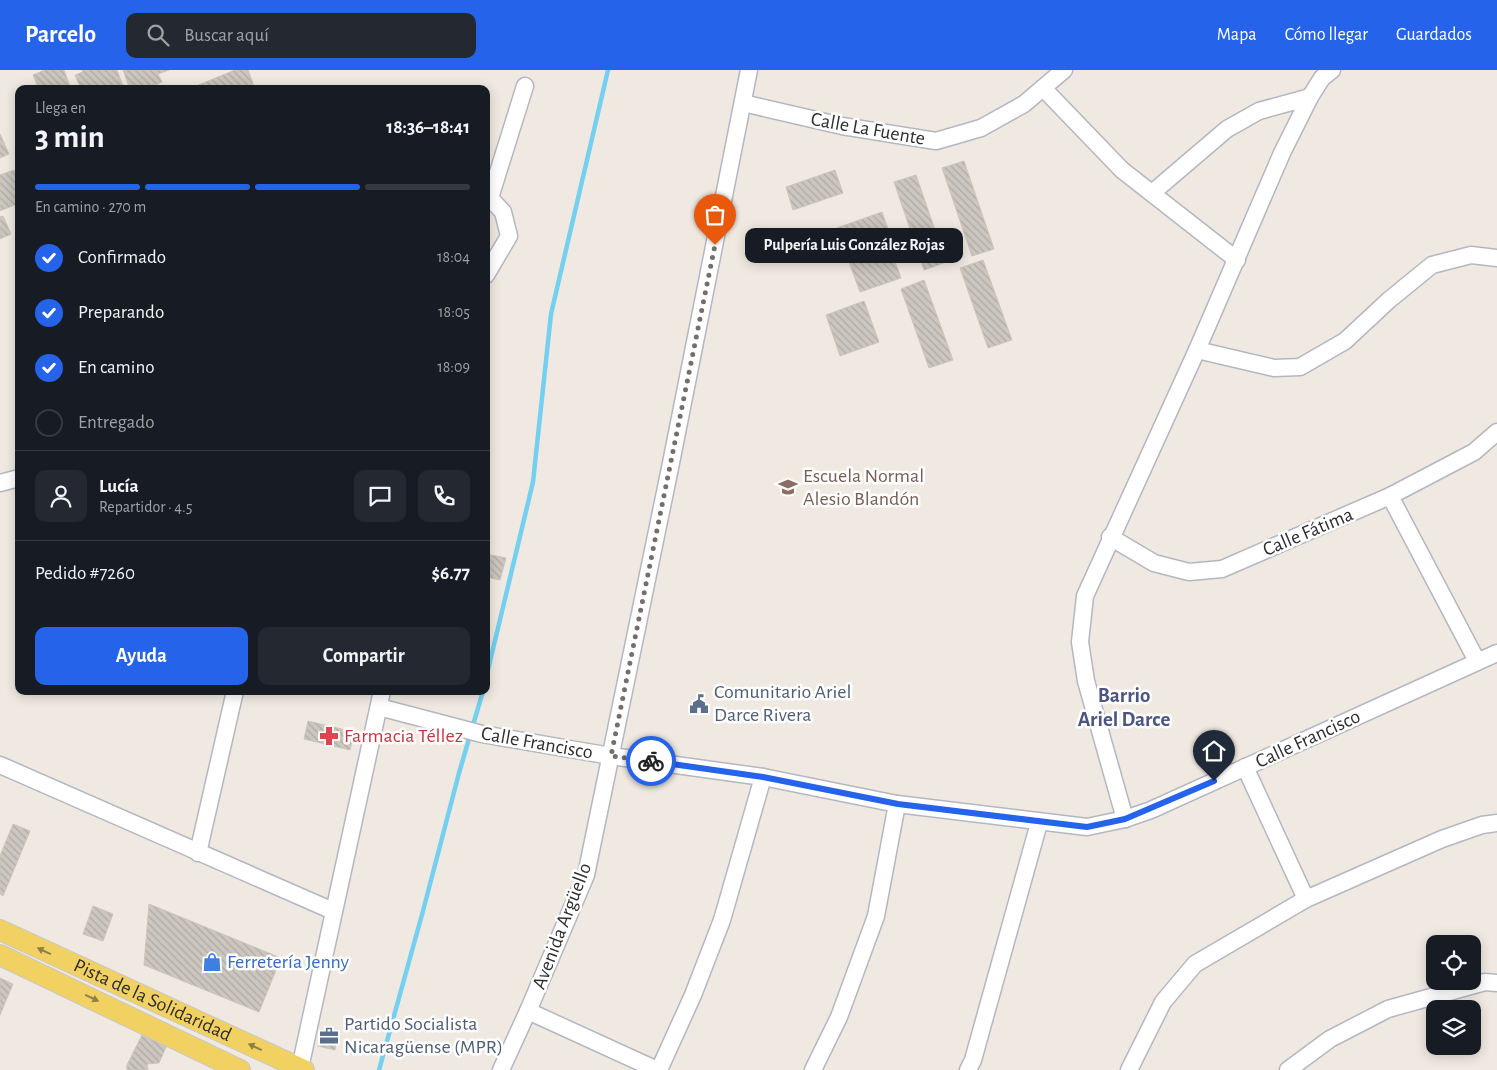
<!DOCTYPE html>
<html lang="es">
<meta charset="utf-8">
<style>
body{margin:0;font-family:"Alegreya Sans",sans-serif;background:#242831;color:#f1f3f6;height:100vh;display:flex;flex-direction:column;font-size:19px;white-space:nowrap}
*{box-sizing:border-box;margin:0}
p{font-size:16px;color:#9ea1a6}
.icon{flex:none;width:28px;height:28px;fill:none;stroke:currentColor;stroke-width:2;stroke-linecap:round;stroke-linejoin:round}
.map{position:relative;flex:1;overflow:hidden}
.panel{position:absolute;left:15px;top:15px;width:475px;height:610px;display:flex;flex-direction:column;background:#171b24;border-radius:10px;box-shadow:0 2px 12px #0003}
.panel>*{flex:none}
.buttons{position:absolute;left:1426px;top:865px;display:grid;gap:10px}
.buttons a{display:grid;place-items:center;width:55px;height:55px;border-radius:10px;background:#171b24;box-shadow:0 2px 12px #0003;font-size:25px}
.pin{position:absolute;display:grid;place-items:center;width:42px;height:42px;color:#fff;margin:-51px -21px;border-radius:50% 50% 50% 0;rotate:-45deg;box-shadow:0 0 5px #0007}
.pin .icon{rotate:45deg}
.courier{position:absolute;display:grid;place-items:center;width:50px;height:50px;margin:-25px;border:4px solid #2563eb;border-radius:50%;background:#fff;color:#222;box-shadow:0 1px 6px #0007}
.bubble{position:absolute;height:35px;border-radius:10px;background:#171b24;box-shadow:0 2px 12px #0003;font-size:16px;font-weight:600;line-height:35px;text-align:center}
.overview em{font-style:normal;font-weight:600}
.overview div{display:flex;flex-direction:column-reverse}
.overview{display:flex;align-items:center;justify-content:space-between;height:85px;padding:0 20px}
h1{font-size:32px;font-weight:600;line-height:38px}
.bar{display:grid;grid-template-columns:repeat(4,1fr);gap:8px 5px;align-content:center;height:60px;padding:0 20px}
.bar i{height:6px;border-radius:4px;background:#363941}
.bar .selected{background:#2563eb}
.bar p{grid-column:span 4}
.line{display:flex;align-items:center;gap:12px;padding:0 20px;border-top:1px solid #363941}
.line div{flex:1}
.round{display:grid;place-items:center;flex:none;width:52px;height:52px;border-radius:10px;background:#242831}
ol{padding:0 20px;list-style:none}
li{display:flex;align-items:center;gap:15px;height:55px}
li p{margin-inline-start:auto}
li .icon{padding:5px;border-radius:50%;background:#2563eb;color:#fff;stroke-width:4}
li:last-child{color:#9ea1a6}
li i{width:28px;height:28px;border:2px solid #363941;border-radius:50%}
.cta{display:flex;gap:10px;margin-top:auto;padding:10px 20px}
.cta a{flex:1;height:58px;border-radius:10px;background:#2563eb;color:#fff;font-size:20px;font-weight:600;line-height:58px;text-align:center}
.cta a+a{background:#242831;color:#f1f3f6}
header{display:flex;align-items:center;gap:30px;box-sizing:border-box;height:70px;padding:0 25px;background:#2563eb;color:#fff}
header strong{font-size:24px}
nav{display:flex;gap:28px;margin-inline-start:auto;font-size:18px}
.search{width:350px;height:45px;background:#242831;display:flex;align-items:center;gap:12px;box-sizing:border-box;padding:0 18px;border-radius:10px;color:#9ea1a6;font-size:19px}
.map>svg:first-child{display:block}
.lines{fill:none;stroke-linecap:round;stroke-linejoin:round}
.stream{stroke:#75cff0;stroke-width:4.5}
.building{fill:url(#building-back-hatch);stroke:#cbc5ba}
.minor-casing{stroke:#b4b7c1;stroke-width:19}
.major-casing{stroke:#c9c9c9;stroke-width:22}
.minor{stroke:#fff;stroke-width:16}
.major{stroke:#f2d163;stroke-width:20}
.oneway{fill:#908048}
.done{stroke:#726f6d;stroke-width:5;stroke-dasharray:0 9}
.route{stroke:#2563eb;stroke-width:6}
.labels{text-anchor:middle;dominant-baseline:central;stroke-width:5;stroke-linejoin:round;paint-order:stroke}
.street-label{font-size:20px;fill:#2e2e2e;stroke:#fff}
.education-label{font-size:20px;fill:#785e54;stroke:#fff;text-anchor:start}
.service-label{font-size:20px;fill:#4e5e75;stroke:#fff;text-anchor:start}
.health-label{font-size:20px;fill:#be3a42;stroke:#fff;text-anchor:start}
.shop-label{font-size:20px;fill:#366cbe;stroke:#fff;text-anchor:start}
.neighbourhood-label{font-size:21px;font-weight:bold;fill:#4d5680;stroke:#fff}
</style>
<header>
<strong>Parcelo</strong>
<div class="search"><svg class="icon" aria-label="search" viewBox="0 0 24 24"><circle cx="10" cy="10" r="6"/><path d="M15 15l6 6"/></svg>Buscar aquí</div>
<nav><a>Mapa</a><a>Cómo llegar</a><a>Guardados</a></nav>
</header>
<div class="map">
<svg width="1497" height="1000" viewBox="0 0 1497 1000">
<defs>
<pattern id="building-back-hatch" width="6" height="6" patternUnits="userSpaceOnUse" patternTransform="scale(1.25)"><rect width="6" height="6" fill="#cbc7bf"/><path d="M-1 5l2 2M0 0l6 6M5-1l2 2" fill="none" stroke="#afaba4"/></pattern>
</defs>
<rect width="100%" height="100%" fill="#efe9e1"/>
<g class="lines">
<!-- stream -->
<g class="stream">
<polyline points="486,608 533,412 551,244 608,0"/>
<polyline points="379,1000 423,841 459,703 483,621"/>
</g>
</g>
<!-- building -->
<g class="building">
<polygon points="45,0 64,0 71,19 39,19 33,5"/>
<polygon points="82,0 117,0 123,16 116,19 81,19 75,5 83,2"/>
<polygon points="123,0 169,0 158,4 162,12 156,15 157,19 130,19"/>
<polygon points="235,0 248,0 255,19 189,19"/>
<polygon points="0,64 9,84 0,88"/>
<polygon points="964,91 994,179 972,186 942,98"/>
<polygon points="14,100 19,113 19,133 0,141 0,105"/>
<polygon points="835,100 843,123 793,140 786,117"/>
<polygon points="916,105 946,192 924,200 894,112"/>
<polygon points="882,142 890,165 845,181 837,158"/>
<polygon points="3,146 11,164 0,169 0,147"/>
<polygon points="886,167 901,208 860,222 845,181"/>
<polygon points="983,190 1012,270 988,278 960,198"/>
<polygon points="924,210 953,290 929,298 901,219"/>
<polygon points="864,231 879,272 840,286 826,245"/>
<polygon points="486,484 506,488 500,510 486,507"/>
<polygon points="308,651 354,662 350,680 304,669"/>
<polygon points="13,754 30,761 3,826 0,824 0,786"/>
<polygon points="149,834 281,888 259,942 144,895"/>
<polygon points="93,836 113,844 103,871 83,864"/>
<polygon points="0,908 13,914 0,945"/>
<polygon points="321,960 338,964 336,972 320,969"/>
<polygon points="143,963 167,975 159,993 147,994 148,1000 127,1000 127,995"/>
<polygon points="320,969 336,972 335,980 318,976"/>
</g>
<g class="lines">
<!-- minor casing -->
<g class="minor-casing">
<g id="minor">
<polyline points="1043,18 1122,100 1237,190"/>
<polyline points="743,33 842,56 936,71 981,58 1024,34 1064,0"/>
<polyline points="1152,123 1227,59 1259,41 1310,27"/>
<polyline points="486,128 490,128 503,142 509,166 486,205"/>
<polyline points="490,128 525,16"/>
<polyline points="1197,280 1274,298 1300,297 1345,271 1389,230 1432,195 1471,185 1497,188"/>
<polyline points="0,413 19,408"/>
<polyline points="1390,426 1477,591"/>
<polyline points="1110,467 1154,493 1189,502 1222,499 1390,426 1474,382 1497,362"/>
<polyline points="379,637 482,664 611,686 763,707 897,734 1087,757 1125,749 1151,740 1497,583"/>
<polyline points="0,695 333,841"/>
<polyline points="1245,697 1306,829"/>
<polyline points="1125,749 1086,611 1080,572 1085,526 1197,280 1282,83 1310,27 1322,8 1332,0"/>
<polyline points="198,783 235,621"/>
<polyline points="528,941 657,1000"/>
<polyline points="300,998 382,621"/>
<polyline points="501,1000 528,941 586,805 670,398 749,0"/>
<polyline points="659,1000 693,925 722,850 763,707"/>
<polyline points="813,1000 839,947 876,846 897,734"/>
<polyline points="968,1000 973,990 1039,753"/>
<polyline points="1129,1000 1163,932 1195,894 1306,829 1442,769 1482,755 1497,753"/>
<polyline points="1288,1000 1330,969 1388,939 1485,912 1497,913"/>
</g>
</g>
<!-- major casing -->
<g class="major-casing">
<g id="major">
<path id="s1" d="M 0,860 L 304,1000"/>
<polyline points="0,885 240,1000"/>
</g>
</g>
<!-- minor -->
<use href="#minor" class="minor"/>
<!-- major -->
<use href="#major" class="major"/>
</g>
<!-- one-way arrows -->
<defs><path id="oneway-solid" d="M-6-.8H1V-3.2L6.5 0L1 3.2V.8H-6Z" transform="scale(1.25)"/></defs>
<g class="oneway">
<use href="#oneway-solid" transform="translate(44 881) rotate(-155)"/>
<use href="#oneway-solid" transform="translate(92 928) rotate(25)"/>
<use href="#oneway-solid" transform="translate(255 977) rotate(-155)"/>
</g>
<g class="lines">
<!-- done -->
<polyline class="done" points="651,691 611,686 715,175"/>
<!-- route -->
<polyline class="route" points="651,691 763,707 898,734 1087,757 1125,749 1214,711"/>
</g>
<!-- icons -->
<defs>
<g id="school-bare" transform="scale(1.5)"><path d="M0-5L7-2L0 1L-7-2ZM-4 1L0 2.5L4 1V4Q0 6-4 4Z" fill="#8d6e63" stroke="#fff" stroke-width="2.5" paint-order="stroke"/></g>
<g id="civic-bare" transform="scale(1.5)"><path d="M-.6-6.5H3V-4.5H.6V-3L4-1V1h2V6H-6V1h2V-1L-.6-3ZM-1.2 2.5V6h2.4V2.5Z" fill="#5c6f8a" stroke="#fff" stroke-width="2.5" paint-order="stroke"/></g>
<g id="pharmacy-bare" transform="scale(1.5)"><path d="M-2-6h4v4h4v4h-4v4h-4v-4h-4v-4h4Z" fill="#e0444e" stroke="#fff" stroke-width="2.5" paint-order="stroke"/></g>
<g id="shop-bare" transform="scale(1.5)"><path d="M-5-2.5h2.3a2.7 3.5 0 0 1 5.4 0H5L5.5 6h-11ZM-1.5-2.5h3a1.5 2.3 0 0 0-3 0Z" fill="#3f7fe0" stroke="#fff" stroke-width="2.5" paint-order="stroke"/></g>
<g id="office-bare" transform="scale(1.5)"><path d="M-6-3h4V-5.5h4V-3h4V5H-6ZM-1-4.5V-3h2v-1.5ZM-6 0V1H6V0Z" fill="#5c6f8a" stroke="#fff" stroke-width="2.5" paint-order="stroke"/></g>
</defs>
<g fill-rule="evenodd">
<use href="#school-bare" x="788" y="417"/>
<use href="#civic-bare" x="699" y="634"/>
<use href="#pharmacy-bare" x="329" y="666"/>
<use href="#shop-bare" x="212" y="892"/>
<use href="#office-bare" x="329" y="966"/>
</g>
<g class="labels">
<!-- street labels -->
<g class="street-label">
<text transform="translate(868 59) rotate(10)">Calle La Fuente</text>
<text transform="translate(1308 462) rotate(-23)">Calle Fátima</text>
<text transform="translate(1308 669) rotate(-25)">Calle Francisco</text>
<text transform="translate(537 673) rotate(10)">Calle Francisco</text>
<text transform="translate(562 856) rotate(-69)">Avenida Argüello</text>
<text stroke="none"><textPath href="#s1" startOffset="168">Pista de la Solidaridad</textPath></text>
</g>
<!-- education labels -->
<g class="education-label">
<text x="803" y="406">Escuela Normal<tspan x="803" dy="23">Alesio Blandón</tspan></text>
</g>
<!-- service labels -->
<g class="service-label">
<text x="714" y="622">Comunitario Ariel<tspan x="714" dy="23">Darce Rivera</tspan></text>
<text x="344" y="954">Partido Socialista<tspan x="344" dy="23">Nicaragüense (MPR)</tspan></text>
</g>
<!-- health labels -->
<g class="health-label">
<text x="344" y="666">Farmacia Téllez</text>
</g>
<!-- shop labels -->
<g class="shop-label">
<text x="227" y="892">Ferretería Jenny</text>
</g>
<!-- neighbourhood labels -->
<g class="neighbourhood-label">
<text x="1124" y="625">Barrio<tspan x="1124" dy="24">Ariel Darce</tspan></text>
</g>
</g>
</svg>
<div class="buttons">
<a><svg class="icon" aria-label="locate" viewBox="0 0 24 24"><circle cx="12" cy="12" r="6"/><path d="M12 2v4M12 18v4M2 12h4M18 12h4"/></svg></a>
<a><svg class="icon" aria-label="layers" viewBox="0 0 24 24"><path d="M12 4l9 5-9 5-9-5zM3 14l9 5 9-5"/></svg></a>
</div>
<div class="pin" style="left:715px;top:175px;background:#ea580c"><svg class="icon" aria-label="bag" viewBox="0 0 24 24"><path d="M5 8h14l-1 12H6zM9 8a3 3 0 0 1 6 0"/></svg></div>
<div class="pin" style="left:1214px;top:711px;background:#1f2937"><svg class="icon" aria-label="home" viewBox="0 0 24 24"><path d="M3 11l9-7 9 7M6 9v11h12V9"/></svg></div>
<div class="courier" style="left:651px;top:691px"><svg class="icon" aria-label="bike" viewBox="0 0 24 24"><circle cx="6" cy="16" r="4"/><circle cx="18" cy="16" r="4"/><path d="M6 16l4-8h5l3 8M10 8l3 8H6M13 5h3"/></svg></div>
<div class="bubble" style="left:745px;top:158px;width:218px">Pulpería Luis González Rojas</div>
<section class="panel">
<div class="overview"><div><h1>3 min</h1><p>Llega en</p></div><em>18:36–18:41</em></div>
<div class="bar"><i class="selected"></i><i class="selected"></i><i class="selected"></i><i></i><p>En camino · 270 m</p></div>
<ol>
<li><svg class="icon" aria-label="check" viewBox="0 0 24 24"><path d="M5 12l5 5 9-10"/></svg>Confirmado<p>18:04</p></li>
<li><svg class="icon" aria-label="check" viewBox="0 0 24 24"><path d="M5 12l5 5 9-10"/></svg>Preparando<p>18:05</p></li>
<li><svg class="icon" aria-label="check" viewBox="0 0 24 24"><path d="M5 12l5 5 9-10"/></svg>En camino<p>18:09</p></li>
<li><i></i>Entregado</li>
</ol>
<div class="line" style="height:90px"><a class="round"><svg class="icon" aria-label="person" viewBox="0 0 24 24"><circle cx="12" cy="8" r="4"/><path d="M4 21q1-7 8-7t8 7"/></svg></a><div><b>Lucía</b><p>Repartidor · 4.5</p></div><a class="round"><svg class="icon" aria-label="chat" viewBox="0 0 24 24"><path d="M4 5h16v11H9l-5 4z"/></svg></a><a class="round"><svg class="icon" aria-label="phone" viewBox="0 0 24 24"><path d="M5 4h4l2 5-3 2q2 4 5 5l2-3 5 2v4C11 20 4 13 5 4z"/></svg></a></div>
<div class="line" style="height:65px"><div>Pedido #7260</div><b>$6.77</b></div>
<div class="cta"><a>Ayuda</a><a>Compartir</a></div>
</section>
</div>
